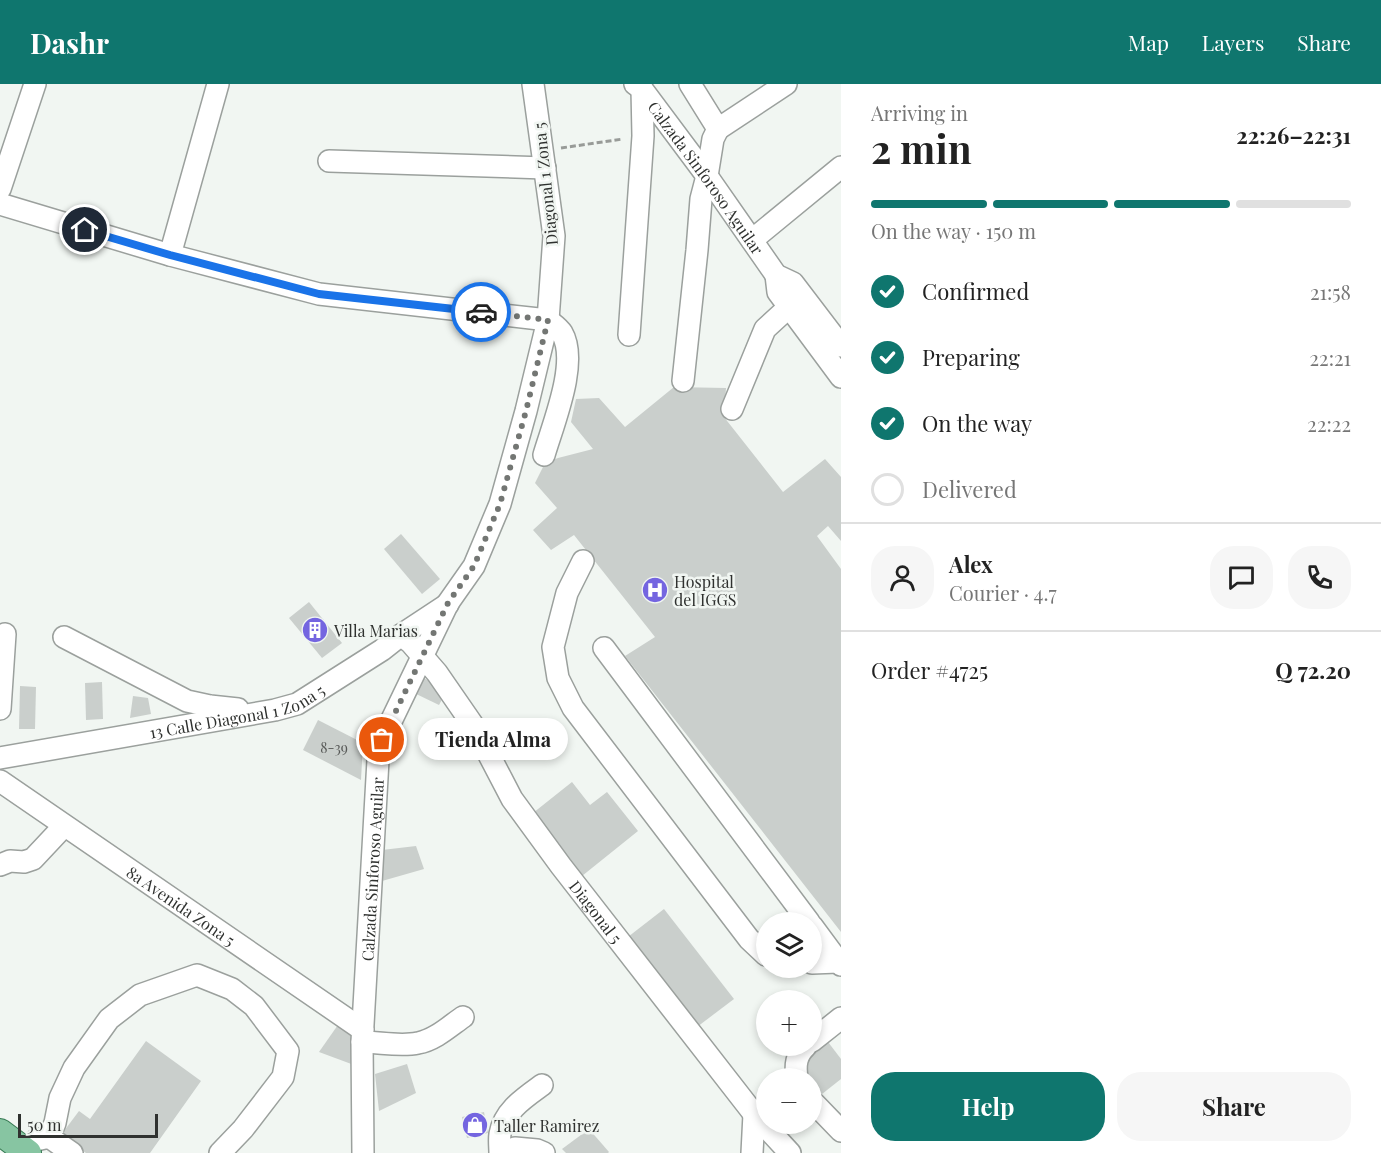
<!DOCTYPE html>
<meta charset="utf-8">
<style>
body{margin:0;font-family:"Playfair Display",serif;background:#f6f6f6;color:#222;height:100vh;display:flex;flex-direction:column;font-size:22px;white-space:nowrap}
*{box-sizing:border-box;margin:0}
p{font-size:20px;color:#767676}
.icon{flex:none;width:33px;height:33px;fill:none;stroke:currentColor;stroke-width:2;stroke-linecap:round;stroke-linejoin:round}
.map{position:relative;flex:1;overflow:hidden}
.sheet{display:flex;flex-direction:column;background:#fff;width:540px}
.sheet>*{flex:none}
.fabs{position:absolute;left:756px;top:828px;display:grid;gap:12px}
.fabs a{display:grid;place-items:center;width:66px;height:66px;border-radius:50%;background:#fff;box-shadow:0 3px 9px #0003;font-size:30px}
.scale{position:absolute;left:18px;bottom:15px;width:140px;box-sizing:border-box;padding-left:6px;border:3px solid #2f312f;border-top:0;font-size:16px;line-height:21px;white-space:nowrap;color:#2f312f;-webkit-text-stroke:4px #f1f6f2;paint-order:stroke}
.pin{position:absolute;display:grid;place-items:center;width:51px;height:51px;color:#fff;margin:-26px;border:3px solid #fff;border-radius:50%;box-shadow:0 2px 6px #0007}
.courier{position:absolute;display:grid;place-items:center;width:60px;height:60px;margin:-30px;border:4px solid #1a73e8;border-radius:50%;background:#fff;color:#222;box-shadow:0 2px 8px #0007}
.bubble{position:absolute;height:42px;border-radius:21px;background:#fff;box-shadow:0 3px 9px #0003;font-size:20px;font-weight:700;line-height:42px;text-align:center}
.head em{font-style:normal;font-weight:700}
.head div{display:flex;flex-direction:column-reverse}
.head{display:flex;align-items:center;justify-content:space-between;height:102px;padding:0 30px}
h1{font-size:39px;font-weight:700;line-height:45px}
.bar{display:grid;grid-template-columns:repeat(4,1fr);gap:9px 6px;align-content:center;height:72px;padding:0 30px}
.bar i{height:8px;border-radius:4px;background:#e0e0e0}
.bar .active{background:#0f766e}
.bar p{grid-column:span 4}
.line{display:flex;align-items:center;gap:15px;padding:0 30px;border-top:2px solid #e0e0e0}
.line div{flex:1}
.round{display:grid;place-items:center;flex:none;width:63px;height:63px;border-radius:24px;background:#f6f6f6}
ol{padding:0 30px;list-style:none}
li{display:flex;align-items:center;gap:18px;height:66px}
li p{margin-inline-start:auto}
li .icon{padding:6px;border-radius:50%;background:#0f766e;color:#fff;stroke-width:4}
li:last-child{color:#767676}
li i{width:33px;height:33px;border:3px solid #e0e0e0;border-radius:50%}
.cta{display:flex;gap:12px;margin-top:auto;padding:12px 30px}
.cta a{flex:1;height:69px;border-radius:24px;background:#0f766e;color:#fff;font-size:24px;font-weight:700;line-height:69px;text-align:center}
.cta a+a{background:#f6f6f6;color:#222}
header{display:flex;align-items:center;gap:36px;box-sizing:border-box;height:84px;padding:0 30px;background:#0f766e;color:#fff}
header strong{font-size:28px}
nav{display:flex;gap:33px;margin-inline-start:auto;font-size:21px}
main{display:flex;flex:1;min-height:0}
.map>svg:first-child{display:block}
.building{fill:#cacfcc}
.lines{fill:none;stroke-linecap:round;stroke-linejoin:round}
.minor-casing{stroke:#9ba09d;stroke-width:24}
.major-casing{stroke:#347851;stroke-width:28}
.path{stroke:#989b98;stroke-width:3;stroke-dasharray:6 3;stroke-linecap:butt}
.minor{stroke:#fff;stroke-width:21}
.major{stroke:#87c5a2;stroke-width:26}
.done{stroke:#737673;stroke-width:6;stroke-dasharray:0 10.8}
.route{stroke:#1a73e8;stroke-width:8}
.labels{text-anchor:middle;dominant-baseline:central;stroke-width:5;stroke-linejoin:round;paint-order:stroke}
.number-label{font-size:14px;fill:#565856}
.street-label{font-size:16px;fill:#2f312f;stroke:#f1f6f2}
.poi-label{font-size:16px;fill:#2f312f;stroke:#f1f6f2;text-anchor:start}
</style>
<header>
<strong>Dashr</strong>
<nav><a>Map</a><a>Layers</a><a>Share</a></nav>
</header>
<main>
<div class="map">
<svg width="841" height="1069" viewBox="0 0 841 1069">
<rect width="100%" height="100%" fill="#f1f6f2"/>
<!-- building -->
<g class="building">
<polygon points="674,303 726,304 724,333 783,408 825,375 841,393 841,457 828,442 817,452 841,485 841,848 625,572 655,553 574,451 551,466 533,446 557,424 535,399 545,379 558,374 593,365 571,338 576,315 599,314 625,343"/>
<polygon points="401,450 440,495 422,510 384,465"/>
<polygon points="309,518 342,559 322,574 289,534"/>
<polygon points="418,591 447,606 439,621 410,607"/>
<polygon points="102,598 103,635 86,636 85,599"/>
<polygon points="20,602 36,603 35,645 19,645"/>
<polygon points="133,612 148,614 151,630 130,634"/>
<polygon points="318,636 363,659 361,696 303,666"/>
<polygon points="572,698 590,721 607,708 638,747 582,792 533,729"/>
<polygon points="416,762 424,785 382,797 382,766"/>
<polygon points="664,825 734,915 693,946 624,856"/>
<polygon points="340,938 355,949 354,981 319,968"/>
<polygon points="825,954 841,975 841,995 822,1010 802,983"/>
<polygon points="146,957 201,997 150,1069 86,1069 61,1051 79,1027 90,1035"/>
<polygon points="407,980 416,1009 379,1027 375,990"/>
<polygon points="484,1028 488,1049 467,1054 462,1033"/>
<polygon points="589,1045 609,1068 608,1069 566,1069 562,1065"/>
</g>
<g class="lines">
<!-- minor casing -->
<g class="minor-casing">
<g id="minor">
<path id="s1" d="M 635,0 L 642,5 L 707,92 L 776,191 L 793,199 L 841,262"/>
<polyline points="718,45 786,0"/>
<polyline points="329,77 545,84"/>
<polyline points="0,105 35,0"/>
<path d="M 0,120 L 170,171 L 319,210 L 548,236 C 553,240 559,244 562,249 C 579,278 553,340 544,371"/>
<polyline points="752,156 841,83"/>
<polyline points="170,171 218,0"/>
<polyline points="776,191 778,208 841,293"/>
<polyline points="629,251 643,52 642,5"/>
<polyline points="683,297 697,166 701,115 707,92 713,55 718,45 690,0"/>
<polyline points="732,325 765,245 789,223"/>
<polyline points="583,477 567,509 553,563 558,594 573,624 749,855 766,871"/>
<path id="s2" d="M 401,551 L 411,559 L 437,589 L 475,644 L 512,715 L 561,782 L 754,1030 L 790,1069"/>
<polyline points="64,553 187,617 210,622 238,625"/>
<polyline points="604,564 809,838"/>
<polyline points="0,625 5,550"/>
<path id="s3" d="M 0,674 L 275,626 L 297,620 L 382,566 L 401,551 L 448,520"/>
<path id="s4" d="M 0,697 L 363,946"/>
<polyline points="0,781 10,777 24,778 33,775 64,742"/>
<polyline points="812,842 841,881"/>
<polyline points="812,879 838,878 841,876"/>
<polyline points="812,957 841,934"/>
<path d="M 362,958 C 380,958 400,963 418,959 C 435,956 450,942 463,933"/>
<path d="M 797,994 C 795,981 796,971 806,962"/>
<polyline points="812,1017 841,1047"/>
<polyline points="49,1053 55,1039 60,1014 74,984 109,935 140,911 197,891 232,905 254,922 288,967 283,993 243,1045 220,1069"/>
<polyline points="36,1056 49,1053 72,1069"/>
<path id="s5" d="M 363,1069 L 362,958 L 378,676 L 382,656 L 448,519 L 474,482 L 500,420 L 526,327 L 548,236 L 554,152 L 533,0"/>
<path d="M 500,1069 C 500,1063 499,1056 500,1050 C 504,1027 524,1014 542,1001"/>
<polyline points="505,1069 515,1064 537,1066 544,1069"/>
<polyline points="752,1069 754,1030"/>
</g>
</g>
<!-- major casing -->
<g class="major-casing">
<polyline id="major" points="0,1048 28,1069"/>
</g>
<!-- path -->
<polyline class="path" points="561,64 623,55"/>
<!-- minor -->
<use href="#minor" class="minor"/>
<!-- major -->
<use href="#major" class="major"/>
</g>
<g class="lines">
<!-- done -->
<polyline class="done" points="382,656 448,519 474,482 500,420 526,327 548,236 481,228"/>
<!-- route -->
<polyline class="route" points="85,146 170,171 319,210 481,228"/>
</g>
<!-- icons -->
<defs>
<g id="hospital-disc" transform="scale(1.35)"><circle r="9.5" fill="#7465e0" stroke="#f1f6f2"/><path d="M-5-5h3v3.5h4V-5h3V5h-3V1.5h-4V5h-3Z" fill="#fff"/></g>
<g id="building-disc" transform="scale(1.35)"><circle r="9.5" fill="#7465e0" stroke="#f1f6f2"/><path d="M-4-6H4V6H1V3H-1V6H-4ZM-2.5-4.3h1.7v1.8h-1.7ZM.8-4.3h1.7v1.8H.8ZM-2.5-1h1.7V.8h-1.7ZM.8-1h1.7V.8H.8Z" fill="#fff"/></g>
<g id="shop-disc" transform="scale(1.35)"><circle r="9.5" fill="#7465e0" stroke="#f1f6f2"/><path d="M-5-2.5h2.3a2.7 3.5 0 0 1 5.4 0H5L5.5 6h-11ZM-1.5-2.5h3a1.5 2.3 0 0 0-3 0Z" fill="#fff"/></g>
</defs>
<g fill-rule="evenodd">
<use href="#hospital-disc" x="655" y="506"/>
<use href="#building-disc" x="315" y="546"/>
<use href="#shop-disc" x="475" y="1041"/>
</g>
<g class="labels">
<!-- number labels -->
<g class="number-label">
<text x="334" y="663">8-39</text>
</g>
<!-- street labels -->
<g class="street-label">
<text stroke="none"><textPath href="#s1" startOffset="118">Calzada Sinforoso Aguilar</textPath></text>
<text transform="translate(545 100) rotate(-96)">Diagonal 1 Zona 5</text>
<text stroke="none"><textPath href="#s3" startOffset="242">13 Calle Diagonal 1 Zona 5</textPath></text>
<text stroke="none"><textPath href="#s5" startOffset="284">Calzada Sinforoso Aguilar</textPath></text>
<text stroke="none"><textPath href="#s4" startOffset="220">8a Avenida Zona 5</textPath></text>
<text stroke="none"><textPath href="#s2" startOffset="340">Diagonal 5</textPath></text>
</g>
<!-- poi labels -->
<g class="poi-label">
<text x="674" y="497">Hospital<tspan x="674" dy="18">del IGGS</tspan></text>
<text x="334" y="546">Villa Marias</text>
<text x="494" y="1041">Taller Ramirez</text>
</g>
</g>
</svg>
<div class="fabs">
<a><svg class="icon" aria-label="layers" viewBox="0 0 24 24"><path d="M12 4l9 5-9 5-9-5zM3 14l9 5 9-5"/></svg></a>
<a>+</a>
<a>−</a>
</div>
<div class="scale">50 m</div>
<div class="pin" style="left:382px;top:656px;background:#ea580c"><svg class="icon" aria-label="bag" viewBox="0 0 24 24"><path d="M5 8h14l-1 12H6zM9 8a3 3 0 0 1 6 0"/></svg></div>
<div class="pin" style="left:85px;top:146px;background:#1f2937"><svg class="icon" aria-label="home" viewBox="0 0 24 24"><path d="M3 11l9-7 9 7M6 9v11h12V9"/></svg></div>
<div class="courier" style="left:481px;top:228px"><svg class="icon" aria-label="car" viewBox="0 0 24 24"><path d="M5 17H2v-5l4-1 3-4h7l3 4 3 1v5h-3M9 17h6M6 11h13"/><circle cx="7" cy="17" r="2"/><circle cx="17" cy="17" r="2"/></svg></div>
<div class="bubble" style="left:418px;top:634px;width:150px">Tienda Alma</div>
</div>
<section class="sheet">
<div class="head"><div><h1>2 min</h1><p>Arriving in</p></div><em>22:26–22:31</em></div>
<div class="bar"><i class="active"></i><i class="active"></i><i class="active"></i><i></i><p>On the way · 150 m</p></div>
<ol>
<li><svg class="icon" aria-label="check" viewBox="0 0 24 24"><path d="M5 12l5 5 9-10"/></svg>Confirmed<p>21:58</p></li>
<li><svg class="icon" aria-label="check" viewBox="0 0 24 24"><path d="M5 12l5 5 9-10"/></svg>Preparing<p>22:21</p></li>
<li><svg class="icon" aria-label="check" viewBox="0 0 24 24"><path d="M5 12l5 5 9-10"/></svg>On the way<p>22:22</p></li>
<li><i></i>Delivered</li>
</ol>
<div class="line" style="height:108px"><a class="round"><svg class="icon" aria-label="person" viewBox="0 0 24 24"><circle cx="12" cy="8" r="4"/><path d="M4 21q1-7 8-7t8 7"/></svg></a><div><b>Alex</b><p>Courier · 4.7</p></div><a class="round"><svg class="icon" aria-label="chat" viewBox="0 0 24 24"><path d="M4 5h16v11H9l-5 4z"/></svg></a><a class="round"><svg class="icon" aria-label="phone" viewBox="0 0 24 24"><path d="M5 4h4l2 5-3 2q2 4 5 5l2-3 5 2v4C11 20 4 13 5 4z"/></svg></a></div>
<div class="line" style="height:78px"><div>Order #4725</div><b>Q 72.20</b></div>
<div class="cta"><a>Help</a><a>Share</a></div>
</section>
</main>
